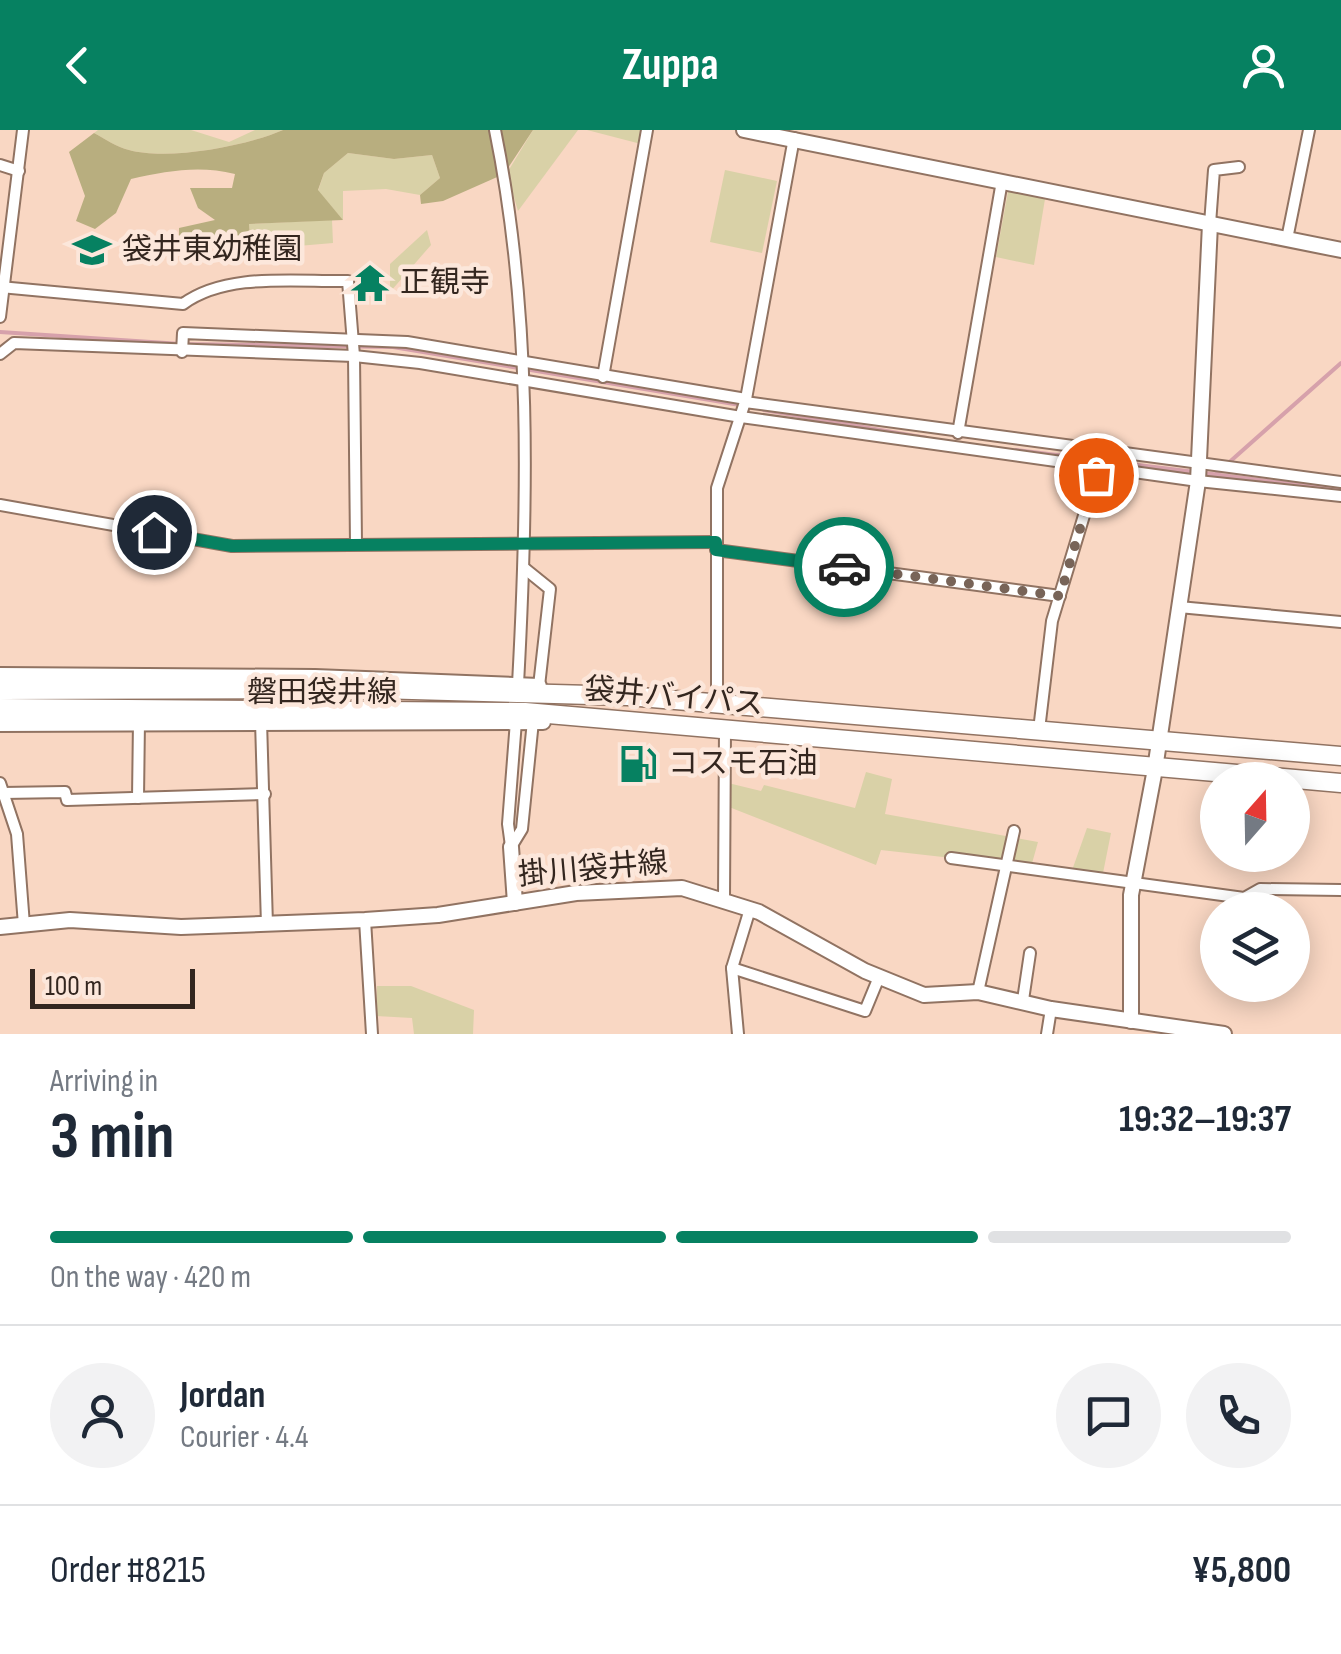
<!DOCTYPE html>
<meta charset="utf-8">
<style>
body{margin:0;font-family:"Sofia Sans Condensed","Noto Sans JP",sans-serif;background:#f2f2f3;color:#1f2937;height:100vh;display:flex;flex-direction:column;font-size:38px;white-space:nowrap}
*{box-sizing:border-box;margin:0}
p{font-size:32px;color:#747a83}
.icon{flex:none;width:55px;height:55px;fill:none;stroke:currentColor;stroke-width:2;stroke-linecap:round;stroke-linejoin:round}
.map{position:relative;height:904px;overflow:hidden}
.sheet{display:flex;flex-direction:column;background:#fff;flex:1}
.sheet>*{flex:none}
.needle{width:65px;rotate:20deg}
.fabs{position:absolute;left:1200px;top:632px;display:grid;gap:20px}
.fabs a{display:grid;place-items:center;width:110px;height:110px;border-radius:50%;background:#fff;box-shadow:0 5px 25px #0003;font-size:50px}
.scale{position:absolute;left:30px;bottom:25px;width:165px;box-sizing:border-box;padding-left:10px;border:5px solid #33261f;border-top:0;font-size:28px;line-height:35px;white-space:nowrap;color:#33261f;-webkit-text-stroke:8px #fce7db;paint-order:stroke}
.pin{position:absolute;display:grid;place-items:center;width:85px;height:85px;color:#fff;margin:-42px;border:5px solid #fff;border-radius:50%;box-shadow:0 2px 10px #0007}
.courier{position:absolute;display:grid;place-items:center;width:100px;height:100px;margin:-50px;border:8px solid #068161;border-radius:50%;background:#fff;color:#222;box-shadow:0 2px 12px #0007}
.head em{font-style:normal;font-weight:700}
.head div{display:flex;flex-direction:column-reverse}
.head{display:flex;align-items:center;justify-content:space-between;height:170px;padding:0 50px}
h1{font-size:65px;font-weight:700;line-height:75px}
.bar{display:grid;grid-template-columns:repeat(4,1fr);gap:15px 10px;align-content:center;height:120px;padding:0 50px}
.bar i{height:12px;border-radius:8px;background:#e0e1e3}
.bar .active{background:#068161}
.bar p{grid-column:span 4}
.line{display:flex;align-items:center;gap:25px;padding:0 50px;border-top:2px solid #e0e1e3}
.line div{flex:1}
.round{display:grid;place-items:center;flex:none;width:105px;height:105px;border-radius:52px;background:#f2f2f3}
header{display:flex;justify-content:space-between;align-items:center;height:130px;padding:0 50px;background:#068161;color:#fff;font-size:45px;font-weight:700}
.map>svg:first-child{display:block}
.green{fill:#d9d1a7}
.forest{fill:#b8ae7f}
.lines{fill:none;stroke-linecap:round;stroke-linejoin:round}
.stream{stroke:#d6a1ab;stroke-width:4}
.street-casing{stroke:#917362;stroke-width:14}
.secondary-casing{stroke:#917362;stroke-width:18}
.highway-casing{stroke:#917362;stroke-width:21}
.street{stroke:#fff;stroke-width:10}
.secondary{stroke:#fff;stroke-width:14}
.highway{stroke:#fff;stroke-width:18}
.done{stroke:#786458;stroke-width:10;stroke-dasharray:0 18}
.route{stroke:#068161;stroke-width:12}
.labels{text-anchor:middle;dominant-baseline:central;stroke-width:9;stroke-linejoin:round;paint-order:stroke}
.poi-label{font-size:30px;fill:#33261f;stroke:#fce7db;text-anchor:start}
.street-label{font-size:30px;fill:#33261f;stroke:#fce7db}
</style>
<header><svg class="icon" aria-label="back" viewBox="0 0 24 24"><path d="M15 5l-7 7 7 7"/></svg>Zuppa<svg class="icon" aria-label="person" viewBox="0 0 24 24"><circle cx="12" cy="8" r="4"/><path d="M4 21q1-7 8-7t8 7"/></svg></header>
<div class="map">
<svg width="1341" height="904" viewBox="0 0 1341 904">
<rect width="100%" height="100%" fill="#f9d7c3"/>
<!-- green -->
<g class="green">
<path d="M 98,0 L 191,0 L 229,12 L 255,0 L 283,0 C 247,16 168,31 129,20 C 117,17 105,9 94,3 Z"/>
<polygon points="533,0 578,0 518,81 507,43"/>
<polygon points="587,0 644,0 641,14"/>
<polygon points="348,23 394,29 432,25 440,48 420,65 386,59 343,61 343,90 318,61 324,43"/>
<polygon points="725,40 777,51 762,123 710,112"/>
<polygon points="1009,56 1046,63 1034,135 996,127"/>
<polygon points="332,90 333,113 251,120 249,94"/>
<polygon points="427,100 431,115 390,162 390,134"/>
<polygon points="866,642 892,649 885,684 1038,712 1031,737 881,720 876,735 729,677 728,653 761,661 764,655 855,678"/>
<polygon points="1087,698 1111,703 1102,748 1070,746"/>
<polygon points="377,856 411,856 474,880 473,904 414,904 412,888 376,886"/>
</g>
<!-- forest -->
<path class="forest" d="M 283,0 L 533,0 L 504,44 L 443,71 L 421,74 L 420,65 L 440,48 L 432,25 L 394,29 L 348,23 L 324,43 L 318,60 L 343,90 L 249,94 L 251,120 L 248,108 L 187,115 L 179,112 L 179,98 L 215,90 L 198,78 L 190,58 L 232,58 L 235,44 C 199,35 167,41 131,49 L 116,83 L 95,99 L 76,91 L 85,66 L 69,22 L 94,3 C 105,9 117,17 129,20 C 168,31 247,16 283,0 Z"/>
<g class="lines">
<!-- stream -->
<g class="stream">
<polyline points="0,202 181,214 393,217 740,275"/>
<polyline points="764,280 927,308"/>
<polyline points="1016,320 1195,342"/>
<polyline points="1204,343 1341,360"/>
<polyline points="1216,344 1341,233"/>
</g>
<!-- street casing -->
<g class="street-casing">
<g id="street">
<path d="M 495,0 C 532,181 528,370 518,554"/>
<polyline points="0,35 19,41"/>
<polyline points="1210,94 1214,40 1239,37"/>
<polyline points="1287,109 1309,0"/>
<path d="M 0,157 L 183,174 C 227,142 296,152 348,151 L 354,226 L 356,414"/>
<polyline points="0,187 23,0"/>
<polyline points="182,222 183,203 407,212 746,269"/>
<polyline points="0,224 14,213 354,226 420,233 741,287 1198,351 1341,366"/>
<polyline points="603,247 647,0"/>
<polyline points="745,272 1341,352"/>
<polyline points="958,303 1002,51"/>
<polyline points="0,375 232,416 716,412"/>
<polyline points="716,420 1060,466"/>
<polyline points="524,438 550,459 539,556"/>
<polyline points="1179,477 1341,492"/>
<polyline points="717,572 717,358 746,269 794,8"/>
<polyline points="261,591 267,795"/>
<polyline points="1039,600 1052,491 1099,336"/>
<polyline points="0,653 17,704 24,795"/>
<polyline points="3,663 65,662 67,670 265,664"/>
<polyline points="138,668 139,591"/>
<polyline points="511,716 508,694 516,591"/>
<polyline points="511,717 522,699 533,591"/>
<polyline points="951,728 1244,768 1260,759 1341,760"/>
<polyline points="724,769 725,599"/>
<polyline points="365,790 372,904"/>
<polyline points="732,838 865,881 879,847"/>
<polyline points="978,862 1014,701"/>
<polyline points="1023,870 1030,823"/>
<polyline points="738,904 732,838 750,779"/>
<polyline points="1047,904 1051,879"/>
</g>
</g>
<!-- secondary casing -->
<g class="secondary-casing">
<g id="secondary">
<polyline points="744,0 1341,120"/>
<polyline points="0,545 315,547 539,556"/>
<polyline points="0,594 543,592"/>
<polyline points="511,717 515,773"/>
<polyline points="0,797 70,790 181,797 365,790 438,785 576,763 682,758 759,782 865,841 924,865 978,862 1051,879 1224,904"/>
<polyline points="1131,891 1131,765 1155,639 1198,351 1210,94"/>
</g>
</g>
<!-- highway casing -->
<g class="highway-casing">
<g id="highway">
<polyline points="0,560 377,559 628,566 1341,626"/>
<polyline points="0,578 525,582 1341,653"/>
</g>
</g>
<!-- street -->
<use href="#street" class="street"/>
<!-- secondary -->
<use href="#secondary" class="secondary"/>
<!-- highway -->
<use href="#highway" class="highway"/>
</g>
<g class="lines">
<!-- done -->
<polyline class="done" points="844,437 1060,466 1096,345"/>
<!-- route -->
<polyline class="route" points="154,402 232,416 716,412 716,420 844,437"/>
</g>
<!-- icons -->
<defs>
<g id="school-bare" transform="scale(3)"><path d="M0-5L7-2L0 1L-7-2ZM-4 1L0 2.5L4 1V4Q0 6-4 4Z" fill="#068161" stroke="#fce7db" stroke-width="2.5" paint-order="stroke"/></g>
<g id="temple-bare" transform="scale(3)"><path d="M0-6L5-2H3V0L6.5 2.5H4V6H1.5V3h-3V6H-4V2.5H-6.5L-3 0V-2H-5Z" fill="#068161" stroke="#fce7db" stroke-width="2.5" paint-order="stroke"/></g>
<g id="fuel-bare" transform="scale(3)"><path d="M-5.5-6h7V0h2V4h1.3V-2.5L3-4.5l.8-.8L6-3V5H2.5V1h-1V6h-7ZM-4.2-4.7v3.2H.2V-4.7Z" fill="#068161" stroke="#fce7db" stroke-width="2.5" paint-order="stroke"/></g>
</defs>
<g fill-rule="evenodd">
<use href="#school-bare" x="92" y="120"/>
<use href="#temple-bare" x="370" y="153"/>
<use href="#fuel-bare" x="638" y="634"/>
</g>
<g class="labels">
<!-- poi labels -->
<g class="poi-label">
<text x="122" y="120">袋井東幼稚園</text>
<text x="400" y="153">正観寺</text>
<text x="668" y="634">コスモ石油</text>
</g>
<!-- street labels -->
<g class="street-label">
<text x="322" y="563">磐田袋井線</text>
<text transform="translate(674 567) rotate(5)">袋井バイパス</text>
<text transform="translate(593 739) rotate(-5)">掛川袋井線</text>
</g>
</g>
</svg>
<div class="fabs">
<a><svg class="needle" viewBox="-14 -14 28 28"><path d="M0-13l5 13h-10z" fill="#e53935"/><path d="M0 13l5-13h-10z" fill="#747a83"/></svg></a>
<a><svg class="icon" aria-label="layers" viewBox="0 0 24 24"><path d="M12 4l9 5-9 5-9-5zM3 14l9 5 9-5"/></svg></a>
</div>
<div class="scale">100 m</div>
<div class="pin" style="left:1096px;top:345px;background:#ea580c"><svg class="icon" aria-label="bag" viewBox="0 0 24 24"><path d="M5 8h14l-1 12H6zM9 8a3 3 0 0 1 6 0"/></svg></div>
<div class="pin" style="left:154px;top:402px;background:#1f2937"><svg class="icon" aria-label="home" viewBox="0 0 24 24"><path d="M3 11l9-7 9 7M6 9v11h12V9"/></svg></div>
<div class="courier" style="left:844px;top:437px"><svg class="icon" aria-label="car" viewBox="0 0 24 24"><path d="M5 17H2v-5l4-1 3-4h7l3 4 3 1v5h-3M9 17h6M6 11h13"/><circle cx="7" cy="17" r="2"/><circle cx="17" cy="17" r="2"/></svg></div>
</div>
<section class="sheet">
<div class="head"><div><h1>3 min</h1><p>Arriving in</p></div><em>19:32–19:37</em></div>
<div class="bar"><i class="active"></i><i class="active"></i><i class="active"></i><i></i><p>On the way · 420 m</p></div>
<div class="line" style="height:180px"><a class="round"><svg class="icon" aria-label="person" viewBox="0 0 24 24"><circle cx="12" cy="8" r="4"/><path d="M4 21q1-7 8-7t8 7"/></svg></a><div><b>Jordan</b><p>Courier · 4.4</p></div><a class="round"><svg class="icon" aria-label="chat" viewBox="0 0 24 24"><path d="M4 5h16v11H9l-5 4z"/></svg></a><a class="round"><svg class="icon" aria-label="phone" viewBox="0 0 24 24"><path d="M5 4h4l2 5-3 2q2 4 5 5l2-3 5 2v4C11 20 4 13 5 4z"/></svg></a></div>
<div class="line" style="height:130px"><div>Order #8215</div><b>¥5,800</b></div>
</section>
